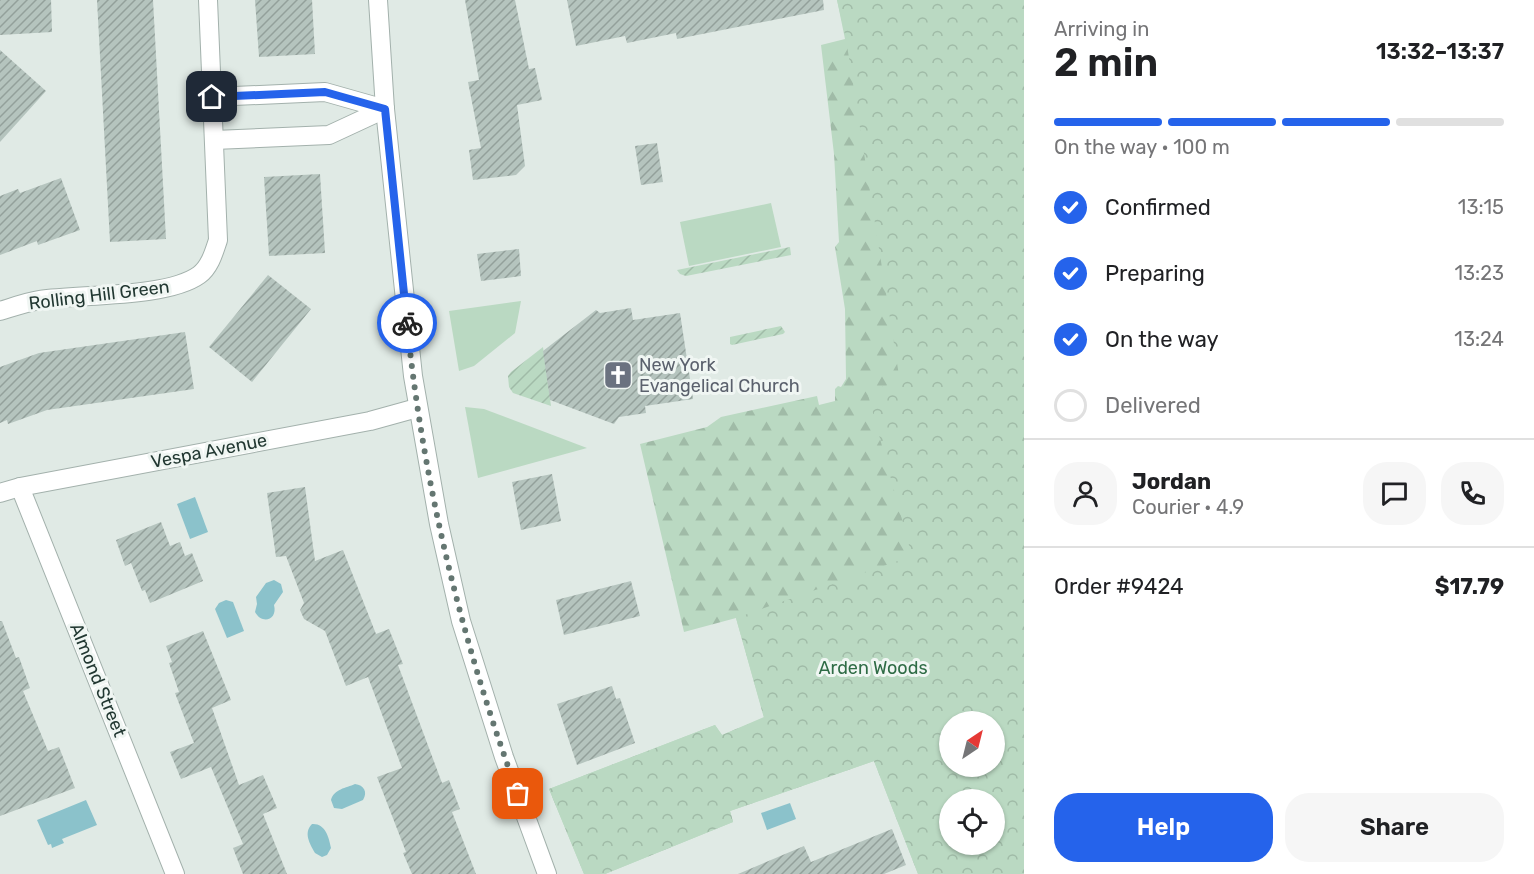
<!DOCTYPE html>
<meta charset="utf-8">
<style>
body{margin:0;font-family:Rubik,sans-serif;background:#f6f6f6;color:#202124;height:100vh;display:flex;flex-direction:column;font-size:22px;white-space:nowrap}
*{box-sizing:border-box;margin:0}
p{font-size:20px;color:#757577}
.icon{flex:none;width:33px;height:33px;fill:none;stroke:currentColor;stroke-width:2;stroke-linecap:round;stroke-linejoin:round}
.map{position:relative;flex:1;overflow:hidden}
.details{display:flex;flex-direction:column;background:#fff;width:510px}
.details>*{flex:none}
.needle{width:39px;rotate:35deg}
.tools{position:absolute;left:939px;top:711px;display:grid;gap:12px}
.tools a{display:grid;place-items:center;width:66px;height:66px;border-radius:50%;background:#fff;box-shadow:0 2px 4px #0004;font-size:30px}
.pin{position:absolute;display:grid;place-items:center;width:51px;height:51px;color:#fff;margin:-26px;border-radius:12px;box-shadow:0 3px 9px #0006}
.courier{position:absolute;display:grid;place-items:center;width:60px;height:60px;margin:-30px;border:4px solid #2563eb;border-radius:50%;background:#fff;color:#222;box-shadow:0 2px 8px #0007}
.overview em{font-style:normal;font-weight:600}
.overview div{display:flex;flex-direction:column-reverse}
.overview{display:flex;align-items:center;justify-content:space-between;height:102px;padding:0 30px}
h1{font-size:39px;font-weight:600;line-height:45px}
.bar{display:grid;grid-template-columns:repeat(4,1fr);gap:9px 6px;align-content:center;height:72px;padding:0 30px}
.bar i{height:8px;border-radius:4px;background:#e0e0e0}
.bar .active{background:#2563eb}
.bar p{grid-column:span 4}
.line{display:flex;align-items:center;gap:15px;padding:0 30px;border-top:2px solid #e0e0e0}
.line div{flex:1}
.round{display:grid;place-items:center;flex:none;width:63px;height:63px;border-radius:24px;background:#f6f6f6}
ol{padding:0 30px;list-style:none}
li{display:flex;align-items:center;gap:18px;height:66px}
li p{margin-inline-start:auto}
li .icon{padding:6px;border-radius:50%;background:#2563eb;color:#fff;stroke-width:4}
li:last-child{color:#757577}
li i{width:33px;height:33px;border:3px solid #e0e0e0;border-radius:50%}
.primary-button{display:flex;gap:12px;margin-top:auto;padding:12px 30px}
.primary-button a{flex:1;height:69px;border-radius:24px;background:#2563eb;color:#fff;font-size:24px;font-weight:600;line-height:69px;text-align:center}
.primary-button a+a{background:#f6f6f6;color:#202124}
main{display:flex;flex:1;min-height:0}
.map>svg:first-child{display:block}
.grass{fill:#bad9c2}
.forest{fill:url(#forest-firs);fill-rule:evenodd}
.park{fill:url(#park-crowns);fill-rule:evenodd}
.garden{fill:url(#garden-furrows)}
.water{fill:#8bc2cb}
.building{fill:url(#building-hatch)}
.lines{fill:none;stroke-linecap:round;stroke-linejoin:round}
.minor-casing{stroke:#a3b1ac;stroke-width:20}
.minor{stroke:#fff;stroke-width:18}
.done{stroke:#647671;stroke-width:6;stroke-dasharray:0 10.8}
.route{stroke:#2563eb;stroke-width:8}
.labels{text-anchor:middle;dominant-baseline:central;stroke-width:6;stroke-linejoin:round;paint-order:stroke}
.street-label{font-size:18px;fill:#223832;stroke:#f0f6f3}
.worship-label{font-size:18px;fill:#5b616d;stroke:#f0f6f3;text-anchor:start}
.park-label{font-size:18px;fill:#2f6c46;stroke:#f0f6f3}
</style>
<main>
<div class="map">
<svg width="1024" height="874" viewBox="0 0 1024 874">
<defs>
<pattern id="forest-firs" width="22" height="20" patternUnits="userSpaceOnUse" patternTransform="scale(1.5)"><rect width="22" height="20" fill="#bad9c2"/><path d="M5 1l3.5 6h-7zM16 11l3.5 6h-7z" fill="#a0bba7"/></pattern>
<pattern id="park-crowns" width="20" height="18" patternUnits="userSpaceOnUse" patternTransform="scale(1.5)"><rect width="20" height="18" fill="#bad9c2"/><path d="M2 6a3 3 0 1 1 6 0M12 15a3 3 0 1 1 6 0" fill="none" stroke="#a0bba7"/></pattern>
<pattern id="garden-furrows" width="10" height="10" patternUnits="userSpaceOnUse" patternTransform="scale(1.5)"><rect width="10" height="10" fill="#bad9c2"/><path d="M-1 1l2-2M0 10L10 0M9 11l2-2" fill="none" stroke="#a0bba7"/></pattern>
<pattern id="building-hatch" width="6" height="6" patternUnits="userSpaceOnUse" patternTransform="scale(1.5)"><rect width="6" height="6" fill="#b5c4be"/><path d="M-1 1l2-2M0 6l6-6M5 7l2-2" fill="none" stroke="#93a09b"/></pattern>
</defs>
<rect width="100%" height="100%" fill="#e0eae5"/>
<!-- grass -->
<g class="grass">
<polygon points="771,203 781,247 689,266 680,222"/>
<polygon points="521,301 515,333 474,366 459,371 449,311"/>
<polygon points="465,407 484,409 587,448 478,478"/>
</g>
<!-- forest -->
<path class="forest" d="M 837,0 L 1024,0 L 1024,874 L 918,874 L 874,761 L 730,811 L 733,822 L 605,874 L 584,874 L 549,789 L 715,725 L 722,735 L 764,717 L 736,618 L 684,632 L 640,444 L 707,427 L 721,417 L 817,396 L 819,405 L 835,401 L 835,389 L 838,386 L 841,387 L 846,379 L 845,309 L 835,247 L 839,242 L 834,154 L 821,45 L 845,39 ZM 950,722 L 994,722 L 994,766 L 950,766 ZM 950,800 L 994,800 L 994,844 L 950,844 Z"/>
<!-- park -->
<path class="park" d="M 837,0 L 1024,0 L 1024,874 L 918,874 L 874,761 L 730,811 L 733,822 L 605,874 L 584,874 L 549,789 L 715,725 L 722,735 L 764,718 L 736,618 L 912,556 L 867,391 L 900,382 L 846,39 ZM 950,722 L 994,722 L 994,766 L 950,766 ZM 950,800 L 994,800 L 994,844 L 950,844 Z"/>
<!-- garden -->
<g class="garden">
<polygon points="790,247 791,255 686,276 680,274 677,270"/>
<polygon points="781,326 785,332 783,334 732,345 730,344 730,337"/>
<polygon points="543,347 551,406 513,393 509,387 508,376 511,372"/>
</g>
<!-- water -->
<g class="water">
<polygon points="195,497 208,532 190,539 177,504"/>
<path d="M 274,580 L 281,584 L 283,592 L 274,605 C 278,620 262,625 255,612 L 257,604 L 256,597 L 266,583 Z"/>
<polygon points="226,600 233,602 244,631 227,638 215,609 219,603"/>
<path d="M 355,784 C 364,785 368,792 363,800 L 342,809 L 334,808 L 331,800 C 334,789 346,788 355,784 Z"/>
<polygon points="86,800 97,825 62,839 64,843 52,848 51,844 48,845 37,820"/>
<polygon points="790,803 796,819 767,830 761,813"/>
<path d="M 312,824 C 325,823 329,837 331,848 L 327,855 L 322,857 L 315,853 C 310,844 303,833 312,824 Z"/>
</g>
<!-- building -->
<g class="building">
<polygon points="0,0 51,0 52,32 0,35"/>
<polygon points="97,0 153,0 166,239 110,242"/>
<polygon points="255,0 312,0 315,54 259,57"/>
<polygon points="465,0 515,0 529,69 535,68 542,100 517,105 525,166 516,175 473,180 469,150 481,148 468,82 479,80"/>
<polygon points="567,0 823,0 824,10 677,39 676,33 627,43 625,36 576,46"/>
<polygon points="0,50 46,91 0,142"/>
<polygon points="657,143 663,182 641,185 635,146"/>
<polygon points="320,174 325,253 269,256 264,177"/>
<polygon points="61,178 80,230 38,245 37,241 0,255 0,196 18,189 20,193"/>
<polygon points="519,249 521,276 481,281 477,254"/>
<polygon points="268,275 311,309 252,382 209,347"/>
<polygon points="631,308 633,320 680,313 693,399 645,406 646,413 619,417 614,424 550,400 543,351 596,310 600,313"/>
<polygon points="185,332 194,389 47,410 8,424 7,420 0,423 0,367 39,353"/>
<polygon points="552,474 561,521 521,530 512,482"/>
<polygon points="305,487 315,561 343,550 376,634 389,629 403,664 398,665 442,783 449,780 460,809 452,812 476,874 412,874 403,853 406,852 377,777 402,768 368,677 346,686 325,631 304,619 300,610 304,603 286,556 276,557 267,493"/>
<polygon points="161,522 170,546 180,542 185,556 192,553 203,581 150,603 145,590 142,591 131,563 125,566 116,540"/>
<polygon points="631,581 640,616 564,635 556,600"/>
<polygon points="0,621 2,621 16,658 19,657 30,688 23,691 48,751 59,747 75,788 0,816"/>
<polygon points="203,631 231,700 212,708 239,785 263,775 277,808 263,814 287,874 243,874 233,848 243,844 211,767 181,779 170,752 194,743 175,693 179,692 169,663 172,662 166,646"/>
<polygon points="612,686 616,699 620,698 635,743 577,765 557,704"/>
<polygon points="892,829 906,865 884,874 738,874 804,846 811,862"/>
</g>
<g class="lines">
<!-- minor casing -->
<g class="minor-casing">
<g id="minor">
<polyline points="378,0 385,109 413,376 439,524 461,621 504,757 547,874"/>
<polyline points="212,97 325,92 385,109"/>
<polyline points="214,140 329,135 385,109"/>
<path d="M 0,311 C 13,307 27,302 40,300 C 81,294 167,298 199,275 C 210,267 214,252 218,240 L 208,0"/>
<polyline points="20,487 175,874"/>
<polyline points="0,493 20,487 370,421 417,408"/>
</g>
</g>
<!-- minor -->
<use href="#minor" class="minor"/>
</g>
<g class="lines">
<!-- done -->
<path class="done" d="M 407,323 C 423,484 462,642 518,794"/>
<!-- route -->
<polyline class="route" points="212,97 325,92 385,109 407,323"/>
</g>
<!-- icons -->
<defs>
<g id="church-square" transform="scale(1.5)"><rect x="-9" y="-9" width="18" height="18" rx="4" fill="#6b7280" stroke="#f0f6f3"/><path d="M-1.2-6h2.4v3.5h3.3v2.4h-3.3V6h-2.4V-.1h-3.3v-2.4h3.3Z" fill="#fff"/></g>
</defs>
<g fill-rule="evenodd">
<use href="#church-square" x="618" y="375"/>
</g>
<g class="labels">
<!-- street labels -->
<g class="street-label">
<text transform="translate(99 295) rotate(-7)">Rolling Hill Green</text>
<text transform="translate(209 451) rotate(-11)">Vespa Avenue</text>
<text transform="translate(98 680) rotate(68)">Almond Street</text>
</g>
<!-- worship labels -->
<g class="worship-label">
<text x="639" y="365">New York<tspan x="639" dy="21">Evangelical Church</tspan></text>
</g>
<!-- park labels -->
<g class="park-label">
<text x="873" y="668">Arden Woods</text>
</g>
</g>
</svg>
<div class="tools">
<a><svg class="needle" viewBox="-14 -14 28 28"><path d="M0-13l5 13h-10z" fill="#e53935"/><path d="M0 13l5-13h-10z" fill="#757577"/></svg></a>
<a><svg class="icon" aria-label="locate" viewBox="0 0 24 24"><circle cx="12" cy="12" r="6"/><path d="M12 2v4M12 18v4M2 12h4M18 12h4"/></svg></a>
</div>
<div class="pin" style="left:518px;top:794px;background:#ea580c"><svg class="icon" aria-label="bag" viewBox="0 0 24 24"><path d="M5 8h14l-1 12H6zM9 8a3 3 0 0 1 6 0"/></svg></div>
<div class="pin" style="left:212px;top:97px;background:#1f2937"><svg class="icon" aria-label="home" viewBox="0 0 24 24"><path d="M3 11l9-7 9 7M6 9v11h12V9"/></svg></div>
<div class="courier" style="left:407px;top:323px"><svg class="icon" aria-label="bike" viewBox="0 0 24 24"><circle cx="6" cy="16" r="4"/><circle cx="18" cy="16" r="4"/><path d="M6 16l4-8h5l3 8M10 8l3 8H6M13 5h3"/></svg></div>
</div>
<section class="details">
<div class="overview"><div><h1>2 min</h1><p>Arriving in</p></div><em>13:32–13:37</em></div>
<div class="bar"><i class="active"></i><i class="active"></i><i class="active"></i><i></i><p>On the way · 100 m</p></div>
<ol>
<li><svg class="icon" aria-label="check" viewBox="0 0 24 24"><path d="M5 12l5 5 9-10"/></svg>Confirmed<p>13:15</p></li>
<li><svg class="icon" aria-label="check" viewBox="0 0 24 24"><path d="M5 12l5 5 9-10"/></svg>Preparing<p>13:23</p></li>
<li><svg class="icon" aria-label="check" viewBox="0 0 24 24"><path d="M5 12l5 5 9-10"/></svg>On the way<p>13:24</p></li>
<li><i></i>Delivered</li>
</ol>
<div class="line" style="height:108px"><a class="round"><svg class="icon" aria-label="person" viewBox="0 0 24 24"><circle cx="12" cy="8" r="4"/><path d="M4 21q1-7 8-7t8 7"/></svg></a><div><b>Jordan</b><p>Courier · 4.9</p></div><a class="round"><svg class="icon" aria-label="chat" viewBox="0 0 24 24"><path d="M4 5h16v11H9l-5 4z"/></svg></a><a class="round"><svg class="icon" aria-label="phone" viewBox="0 0 24 24"><path d="M5 4h4l2 5-3 2q2 4 5 5l2-3 5 2v4C11 20 4 13 5 4z"/></svg></a></div>
<div class="line" style="height:78px"><div>Order #9424</div><b>$17.79</b></div>
<div class="primary-button"><a>Help</a><a>Share</a></div>
</section>
</main>
